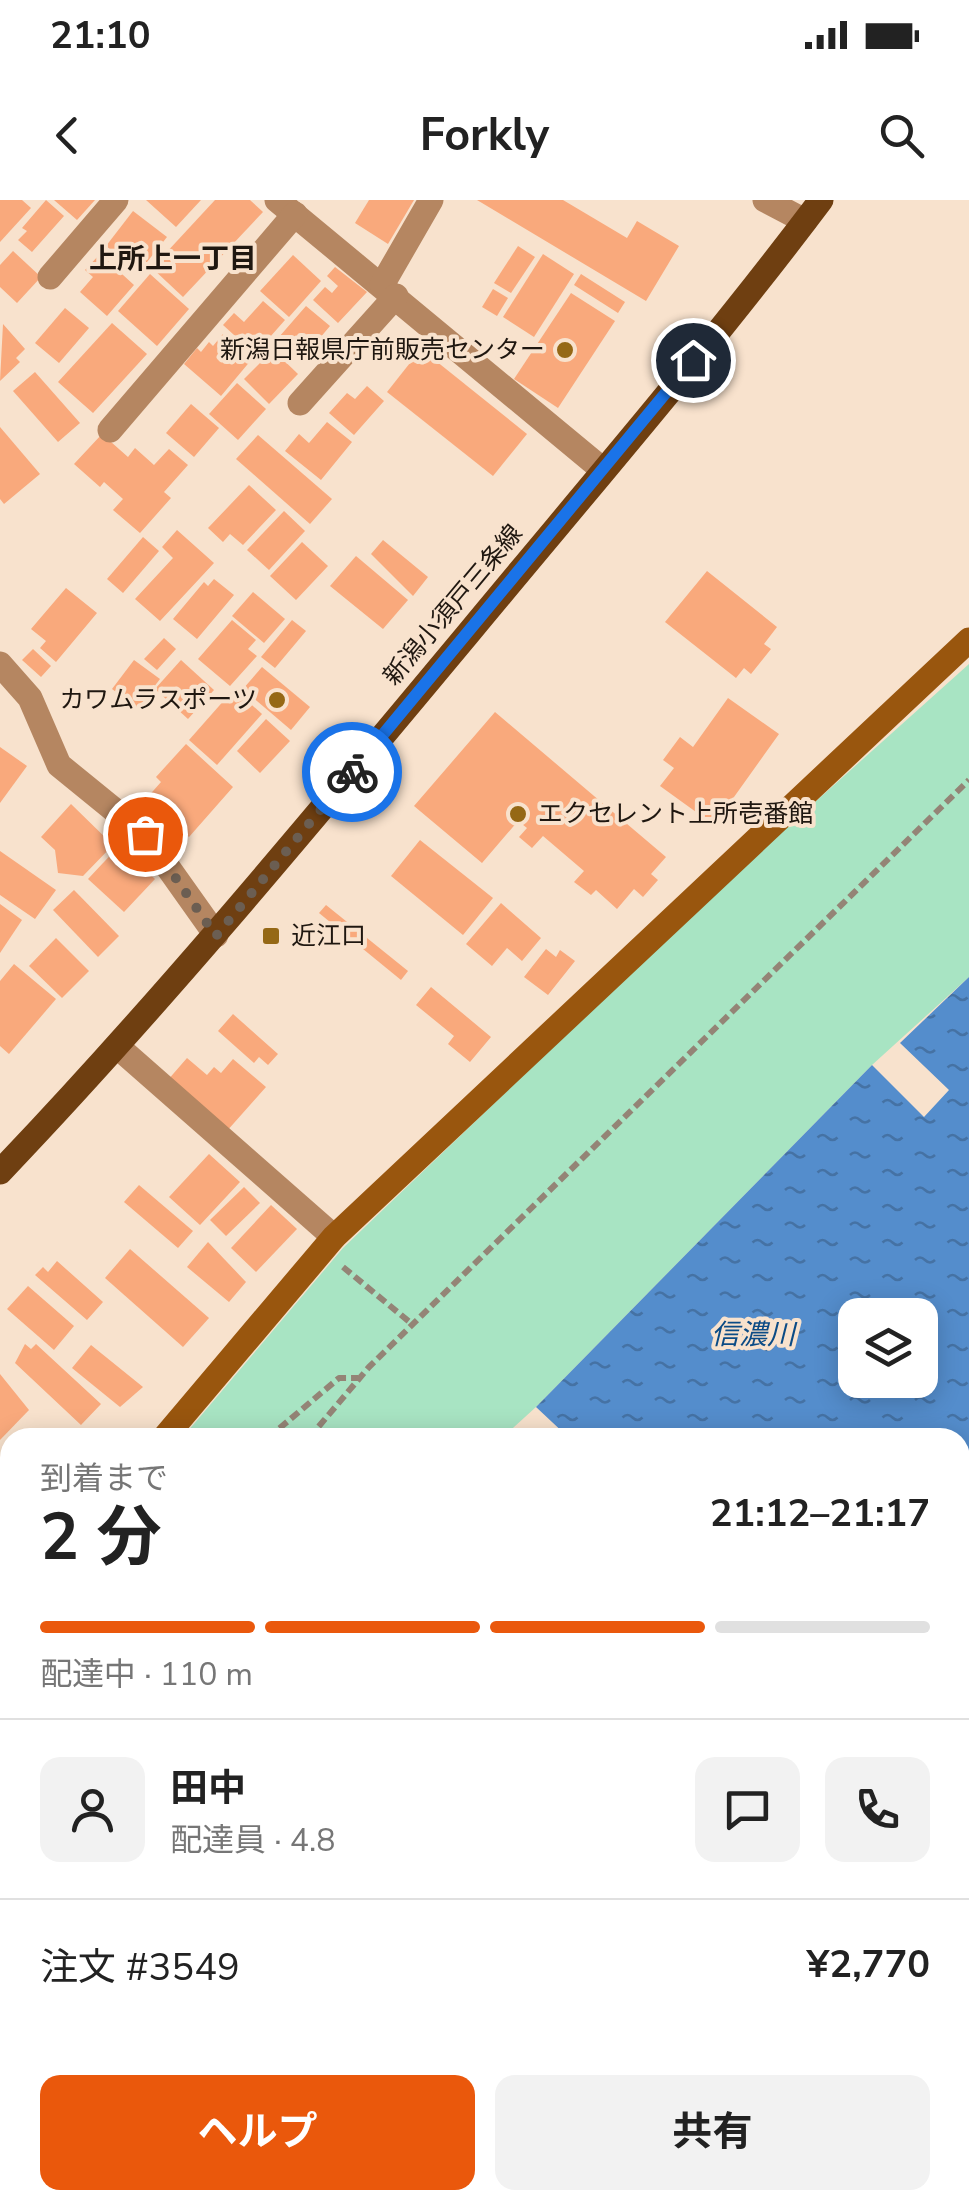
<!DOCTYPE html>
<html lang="ja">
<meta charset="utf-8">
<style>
body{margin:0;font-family:"Nunito Sans","Noto Sans JP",sans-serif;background:#f2f2f2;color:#222;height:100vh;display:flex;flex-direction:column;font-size:38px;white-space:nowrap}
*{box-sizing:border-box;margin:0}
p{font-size:32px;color:#767676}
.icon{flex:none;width:55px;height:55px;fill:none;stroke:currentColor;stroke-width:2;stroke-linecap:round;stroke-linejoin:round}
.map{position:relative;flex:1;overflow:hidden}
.details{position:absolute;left:0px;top:1228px;width:970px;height:782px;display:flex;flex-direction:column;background:#fff;border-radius:30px 30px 0 0;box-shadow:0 5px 25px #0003}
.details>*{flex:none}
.tools{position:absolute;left:838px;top:1098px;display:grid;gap:20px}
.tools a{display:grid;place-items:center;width:100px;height:100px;border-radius:20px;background:#fff;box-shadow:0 5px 25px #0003;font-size:50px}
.pin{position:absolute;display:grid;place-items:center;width:85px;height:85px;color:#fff;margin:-42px;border:5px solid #fff;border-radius:50%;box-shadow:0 2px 10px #0007}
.courier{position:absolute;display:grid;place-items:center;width:100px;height:100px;margin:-50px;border:8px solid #1a73e8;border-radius:50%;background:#fff;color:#222;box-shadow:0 2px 12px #0007}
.head em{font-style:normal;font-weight:700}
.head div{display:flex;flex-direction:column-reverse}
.head{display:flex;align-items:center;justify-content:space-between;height:170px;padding:0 40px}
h1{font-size:65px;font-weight:700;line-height:75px}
.bar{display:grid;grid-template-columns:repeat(4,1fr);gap:15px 10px;align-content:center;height:120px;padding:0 40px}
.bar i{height:12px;border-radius:8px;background:#e0e0e0}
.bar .active{background:#ea580c}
.bar p{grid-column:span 4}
.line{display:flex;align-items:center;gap:25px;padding:0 40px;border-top:2px solid #e0e0e0}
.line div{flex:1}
.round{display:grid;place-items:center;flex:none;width:105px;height:105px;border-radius:20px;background:#f2f2f2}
.button{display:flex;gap:20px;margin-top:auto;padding:20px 40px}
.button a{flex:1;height:115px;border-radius:20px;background:#ea580c;color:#fff;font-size:40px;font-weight:700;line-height:115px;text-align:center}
.button a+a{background:#f2f2f2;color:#222}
.status{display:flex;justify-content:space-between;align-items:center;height:70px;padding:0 50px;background:#fff;direction:ltr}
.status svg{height:28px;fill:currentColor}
header{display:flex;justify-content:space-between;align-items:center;height:130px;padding:0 40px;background:#fff;font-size:45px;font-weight:700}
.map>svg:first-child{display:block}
.green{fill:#a8e4c3}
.water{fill:url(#water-ripples);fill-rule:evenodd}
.building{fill:#f9a97c}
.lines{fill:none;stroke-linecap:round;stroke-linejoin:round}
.path{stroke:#948476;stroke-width:6;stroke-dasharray:10 5;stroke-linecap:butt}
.street{stroke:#b58661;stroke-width:25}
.secondary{stroke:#99560e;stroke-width:25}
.primary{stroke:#6f3f11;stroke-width:25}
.done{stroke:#6b5e52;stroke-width:10;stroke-dasharray:0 18}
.route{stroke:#1a73e8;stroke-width:12}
.poi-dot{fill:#956815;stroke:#f8e2cd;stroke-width:4}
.labels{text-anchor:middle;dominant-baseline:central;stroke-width:8;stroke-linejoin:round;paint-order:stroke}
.poi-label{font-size:25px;fill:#1f1710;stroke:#f8e2cd;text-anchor:end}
.street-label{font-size:25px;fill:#1f1710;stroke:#f8e2cd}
.neighbourhood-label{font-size:28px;font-weight:bold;fill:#1f1710;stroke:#f8e2cd}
.water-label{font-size:28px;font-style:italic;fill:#0b4b85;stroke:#f8e2cd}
</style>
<div class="status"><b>21:10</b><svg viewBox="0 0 49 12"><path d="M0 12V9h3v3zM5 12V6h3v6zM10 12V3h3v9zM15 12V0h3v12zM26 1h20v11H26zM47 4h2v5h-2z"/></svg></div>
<header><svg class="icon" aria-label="back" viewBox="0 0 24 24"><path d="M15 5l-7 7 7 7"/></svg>Forkly<svg class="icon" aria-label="search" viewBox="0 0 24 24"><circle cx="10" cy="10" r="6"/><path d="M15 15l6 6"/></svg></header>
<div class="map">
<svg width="969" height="2009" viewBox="0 0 969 2009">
<defs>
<pattern id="water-ripples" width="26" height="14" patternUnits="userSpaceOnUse" patternTransform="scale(2.5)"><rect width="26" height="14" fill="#548dcc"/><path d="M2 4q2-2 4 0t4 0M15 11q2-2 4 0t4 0" fill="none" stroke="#4572a4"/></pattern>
</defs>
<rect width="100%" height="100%" fill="#f8e2cd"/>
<!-- green -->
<g class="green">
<polygon points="969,464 969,777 872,865 536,1207 503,1237 182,1238 343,1048 718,689"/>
<polygon points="10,1440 10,1815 0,1827 0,1451"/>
</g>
<!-- water -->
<path class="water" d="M 969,777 L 969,2009 L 0,2009 L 0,1828 L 10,1815 L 10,2000 L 960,2000 L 960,1238 L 568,1237 L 536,1207 L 872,865 L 924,917 L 949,890 L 900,843 ZM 855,1115 L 920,1115 L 920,1180 L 855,1180 Z"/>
<!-- building -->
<g class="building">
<polygon points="0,0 22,0 31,8 0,42"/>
<polygon points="46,0 64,16 32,52 18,40 27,31 22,28"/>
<polygon points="54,0 95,0 77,20"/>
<polygon points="146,0 201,0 176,27"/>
<polygon points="215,0 250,0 263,12 183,97 152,68"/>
<polygon points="369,0 414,0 388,44 355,23"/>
<polygon points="477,0 563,0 627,38 637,21 679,46 646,101"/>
<polygon points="133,11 167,37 139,72 106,46"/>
<polygon points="518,46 535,57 511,93 494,83"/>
<polygon points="13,51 41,77 17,103 0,87 0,65"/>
<polygon points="100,54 134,85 107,116 80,92 93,77 85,70"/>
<polygon points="543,54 574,74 534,137 503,117"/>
<polygon points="293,55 321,81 289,117 260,91"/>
<polygon points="335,67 367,92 338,123 313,100 325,87 332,93 338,86 327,76"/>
<polygon points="150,74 189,109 157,146 118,111"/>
<polygon points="581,74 625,102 618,113 574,85"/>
<polygon points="493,89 508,98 497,116 482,107"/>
<polygon points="571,93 615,121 558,208 514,179"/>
<polygon points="263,101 285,120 255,154 223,125 234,113 244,122"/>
<polygon points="306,106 330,126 309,151 300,142 293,149 279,137"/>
<polygon points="65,108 89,128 59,163 35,143"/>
<polygon points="112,123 147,154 93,213 58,182"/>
<polygon points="3,124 25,149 16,158 20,162 0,181"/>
<polygon points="223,134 252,159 221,196 184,164 197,148 201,152 209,142 213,146"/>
<polygon points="421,149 527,234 493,276 387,192"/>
<polygon points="273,150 298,174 269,204 244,179"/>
<polygon points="35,172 80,223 58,242 13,191"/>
<polygon points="237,183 266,209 238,240 209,214"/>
<polygon points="367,186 384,201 354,235 329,213 347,193 355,199"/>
<polygon points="191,204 219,228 194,257 166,233"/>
<polygon points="327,222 352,242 321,280 285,251 299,234 309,243"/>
<polygon points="0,227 40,274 4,304 0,299"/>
<polygon points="102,234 128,257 135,248 154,265 169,249 188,265 164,292 171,298 140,333 113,310 123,299 104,282 100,287 74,264"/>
<polygon points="258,235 332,299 310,324 236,259"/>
<polygon points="249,285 276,310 243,345 230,334 223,342 208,328"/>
<polygon points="284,311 305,331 269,370 247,350"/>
<polygon points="177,330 214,363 160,421 135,399 173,358 162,347"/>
<polygon points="143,337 159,351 123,393 107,379"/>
<polygon points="383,340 428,377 413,396 371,354"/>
<polygon points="302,342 328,366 296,400 270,376"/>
<polygon points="356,356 408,400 383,429 330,386"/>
<polygon points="707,371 777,427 764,444 771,449 751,474 744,468 736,478 665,422"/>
<polygon points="214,379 234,395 197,439 173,419 204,382 208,386"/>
<polygon points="66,388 97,413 56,462 40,448 46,441 31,429"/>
<polygon points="253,392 285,419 264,443 232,416"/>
<polygon points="232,420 256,440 248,449 257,456 230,486 198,459"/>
<polygon points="292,420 306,431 275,468 261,457"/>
<polygon points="164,438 176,449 157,470 144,459"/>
<polygon points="33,449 51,466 41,477 22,460"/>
<polygon points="134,460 160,479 138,508 112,489"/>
<polygon points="181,460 214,490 188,519 155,489"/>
<polygon points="262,467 310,507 291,530 243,489"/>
<polygon points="234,489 262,514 217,565 189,540"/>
<polygon points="728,498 779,534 714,625 660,586 674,568 663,560 680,537 693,547"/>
<polygon points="495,512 666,657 651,674 658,680 643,697 634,689 617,709 596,690 591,695 574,682 584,671 543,636 532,648 519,637 527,628 518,621 482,663 414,606"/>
<polygon points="266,519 290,541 260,573 237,551"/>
<polygon points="186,544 233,587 189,637 146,599 161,582 156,577"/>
<polygon points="0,547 27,566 0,603"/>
<polygon points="71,604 113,645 83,676 58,673 55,650 41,637"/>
<polygon points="420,640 493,698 463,735 391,676"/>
<polygon points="119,646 155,679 124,712 88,679"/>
<polygon points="0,651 56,690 35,719 0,695"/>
<polygon points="74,690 119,736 98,757 53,710"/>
<polygon points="501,703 541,738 522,761 507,748 492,766 466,744"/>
<polygon points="0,704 22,720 0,753"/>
<polygon points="326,705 408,771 401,780 319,713"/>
<polygon points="56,738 89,771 62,798 29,766"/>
<polygon points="546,749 556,757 560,750 575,761 548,795 524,777"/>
<polygon points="14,764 56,799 9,854 0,846 0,781"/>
<polygon points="431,787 491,837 470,862 448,844 454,836 416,805"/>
<polygon points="233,814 278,854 268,865 259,857 254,863 218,831"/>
<polygon points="187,858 207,875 214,867 221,873 233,859 266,887 226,932 167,881"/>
<polygon points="209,954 240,982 200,1025 169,997"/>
<polygon points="139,985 193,1031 178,1048 124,1002"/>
<polygon points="244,987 260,1003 226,1036 210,1020"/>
<polygon points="271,1005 297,1029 256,1072 231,1048"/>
<polygon points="208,1042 246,1082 229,1102 187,1067"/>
<polygon points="130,1049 209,1118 183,1147 105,1078"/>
<polygon points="57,1061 103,1102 87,1120 35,1075 43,1067 48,1072"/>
<polygon points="28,1086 74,1126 54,1150 7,1109"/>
<polygon points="25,1144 31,1149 36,1144 101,1204 81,1225 15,1163"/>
<polygon points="91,1145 143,1187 120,1207 72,1168"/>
<polygon points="0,1174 29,1210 0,1240"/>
</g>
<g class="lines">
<!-- path -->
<g class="path">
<polyline points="343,1067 412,1124"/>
<polyline points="268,1238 339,1178 358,1178"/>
<polyline points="309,1238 369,1167 969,580"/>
<polyline points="0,1480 10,1467"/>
<polyline points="0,1521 10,1507"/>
<polyline points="0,1600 10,1588"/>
</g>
<!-- street -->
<g class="street">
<polyline points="277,0 603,270"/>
<polyline points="765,0 805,21"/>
<polyline points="50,77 116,0"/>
<polyline points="382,85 431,0"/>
<polyline points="300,203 396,96"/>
<polyline points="110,230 295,14"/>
<polyline points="0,464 30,498 59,565 145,635 216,735"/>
<polyline points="119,848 334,1037"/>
</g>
<!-- secondary -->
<g class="secondary">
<polyline points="164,1238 334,1037 969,440"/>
<polyline points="0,1431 10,1419"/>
</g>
<!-- primary -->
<path class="primary" d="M 0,972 C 164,800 315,617 467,435 C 586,291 709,149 821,0"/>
</g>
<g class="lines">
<!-- done -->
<polyline class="done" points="145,634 216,736 352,572"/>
<!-- route -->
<polyline class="route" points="352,572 693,160"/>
</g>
<!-- markers -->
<g class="poi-dot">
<circle cx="565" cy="150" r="10"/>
<circle cx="277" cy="500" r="10"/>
<circle cx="518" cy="614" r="10"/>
<rect x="261" y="726" width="20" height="20" rx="5"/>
</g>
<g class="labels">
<!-- poi labels -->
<g class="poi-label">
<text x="545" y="150">新潟日報県庁前販売センター</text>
<text x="257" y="500">カワムラスポーツ</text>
<text x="538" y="614" text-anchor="start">エクセレント上所壱番館</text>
<text x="291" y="736" text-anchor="start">近江口</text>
</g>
<!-- street labels -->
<g class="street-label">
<text transform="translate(453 405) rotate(-50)">新潟小須戸三条線</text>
</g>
<!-- neighbourhood labels -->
<g class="neighbourhood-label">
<text x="173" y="59">上所上一丁目</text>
</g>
<!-- water labels -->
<g class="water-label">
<text x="753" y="1135">信濃川</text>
</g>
</g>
</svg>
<div class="tools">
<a><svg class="icon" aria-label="layers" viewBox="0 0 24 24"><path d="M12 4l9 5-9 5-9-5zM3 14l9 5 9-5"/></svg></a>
</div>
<div class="pin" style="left:145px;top:634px;background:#ea580c"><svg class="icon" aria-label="bag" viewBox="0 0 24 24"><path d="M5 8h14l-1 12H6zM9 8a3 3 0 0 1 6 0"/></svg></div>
<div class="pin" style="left:693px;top:160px;background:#1f2937"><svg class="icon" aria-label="home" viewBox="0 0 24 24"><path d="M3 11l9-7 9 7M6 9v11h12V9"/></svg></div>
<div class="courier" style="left:352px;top:572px"><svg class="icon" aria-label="bike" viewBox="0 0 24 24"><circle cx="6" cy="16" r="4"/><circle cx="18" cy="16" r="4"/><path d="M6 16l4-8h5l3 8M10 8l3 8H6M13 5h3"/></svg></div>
<section class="details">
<div class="head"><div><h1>2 分</h1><p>到着まで</p></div><em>21:12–21:17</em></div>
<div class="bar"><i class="active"></i><i class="active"></i><i class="active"></i><i></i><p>配達中 · 110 m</p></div>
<div class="line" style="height:180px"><a class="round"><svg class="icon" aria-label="person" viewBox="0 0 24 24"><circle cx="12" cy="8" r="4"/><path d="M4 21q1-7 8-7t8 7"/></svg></a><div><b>田中</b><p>配達員 · 4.8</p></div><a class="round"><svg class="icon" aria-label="chat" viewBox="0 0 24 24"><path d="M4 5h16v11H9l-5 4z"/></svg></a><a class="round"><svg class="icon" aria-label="phone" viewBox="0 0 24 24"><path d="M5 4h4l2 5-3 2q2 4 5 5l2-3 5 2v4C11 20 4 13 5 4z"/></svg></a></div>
<div class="line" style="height:130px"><div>注文 #3549</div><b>¥2,770</b></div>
<div class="button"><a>ヘルプ</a><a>共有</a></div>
</section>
</div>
